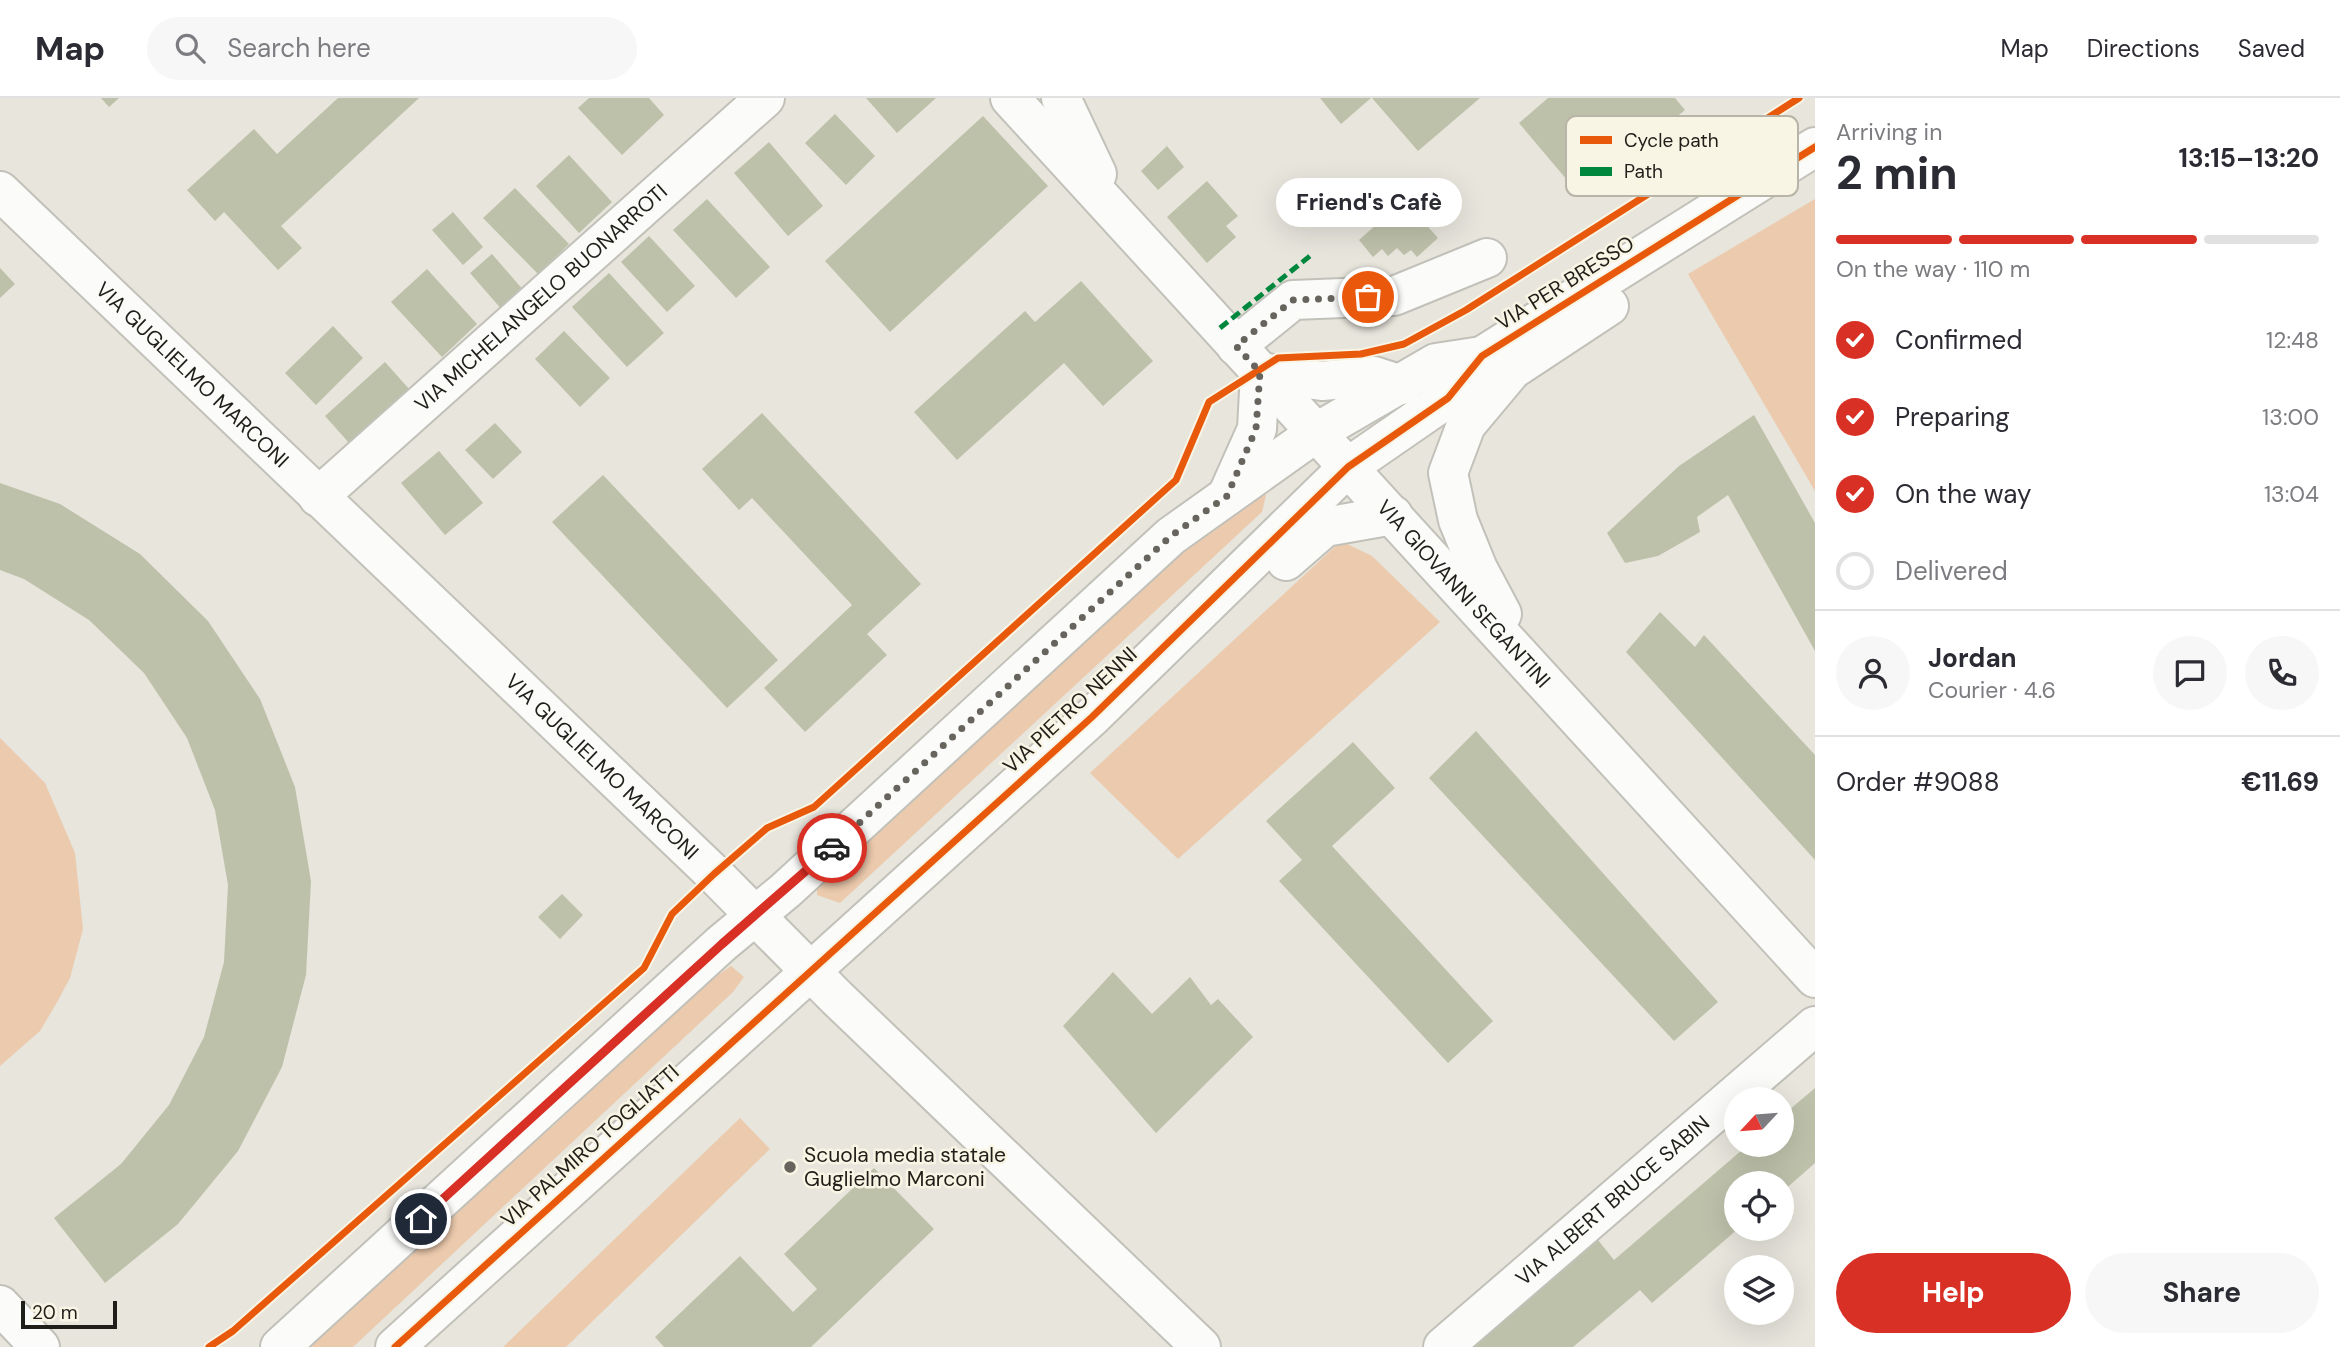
<!DOCTYPE html>
<meta charset="utf-8">
<style>
body{margin:0;font-family:"DM Sans",sans-serif;background:#f7f7f7;color:#2b2b33;height:100vh;display:flex;flex-direction:column;font-size:26px;white-space:nowrap}
*{box-sizing:border-box;margin:0}
p{font-size:23px;color:#7c7c81}
.icon{flex:none;width:38px;height:38px;fill:none;stroke:currentColor;stroke-width:2;stroke-linecap:round;stroke-linejoin:round}
.map{position:relative;flex:1;overflow:hidden}
.drawer{display:flex;flex-direction:column;background:#fff;width:525px}
.drawer>*{flex:none}
.needle{width:46px;rotate:244deg}
.buttons{position:absolute;left:1724px;top:989px;display:grid;gap:14px}
.buttons a{display:grid;place-items:center;width:70px;height:70px;border-radius:50%;background:#fff;box-shadow:0 7px 28px #0002;font-size:35px}
.scale{position:absolute;left:21px;bottom:18px;width:96px;box-sizing:border-box;padding-left:7px;border:4px solid #201e19;border-top:0;font-size:19px;line-height:24px;white-space:nowrap;color:#201e19;-webkit-text-stroke:5px #f9f5e5;paint-order:stroke}
.pin{position:absolute;display:grid;place-items:center;width:60px;height:60px;color:#fff;margin:-30px;border:4px solid #fff;border-radius:50%;box-shadow:0 2px 7px #0007}
.courier{position:absolute;display:grid;place-items:center;width:70px;height:70px;margin:-35px;border:5px solid #d93025;border-radius:50%;background:#fff;color:#222;box-shadow:0 2px 9px #0007}
.bubble{position:absolute;height:49px;border-radius:24px;background:#fff;box-shadow:0 7px 28px #0002;font-size:23px;font-weight:700;line-height:49px;text-align:center}
.head em{font-style:normal;font-weight:700}
.head div{display:flex;flex-direction:column-reverse}
.head{display:flex;align-items:center;justify-content:space-between;height:119px;padding:0 21px}
h1{font-size:46px;font-weight:700;line-height:52px}
.bar{display:grid;grid-template-columns:repeat(4,1fr);gap:10px 7px;align-content:center;height:84px;padding:0 21px}
.bar i{height:9px;border-radius:5px;background:#e1e1e2}
.bar .on{background:#d93025}
.bar p{grid-column:span 4}
.line{display:flex;align-items:center;gap:18px;padding:0 21px;border-top:2px solid #e1e1e2}
.line div{flex:1}
.round{display:grid;place-items:center;flex:none;width:74px;height:74px;border-radius:37px;background:#f7f7f7}
ol{padding:0 21px;list-style:none}
li{display:flex;align-items:center;gap:21px;height:77px}
li p{margin-inline-start:auto}
li .icon{padding:7px;border-radius:50%;background:#d93025;color:#fff;stroke-width:4}
li:last-child{color:#7c7c81}
li i{width:38px;height:38px;border:4px solid #e1e1e2;border-radius:50%}
.button{display:flex;gap:14px;margin-top:auto;padding:14px 21px}
.button a{flex:1;height:80px;border-radius:42px;background:#d93025;color:#fff;font-size:28px;font-weight:700;line-height:80px;text-align:center}
.button a+a{background:#f7f7f7;color:#2b2b33}
header{display:flex;align-items:center;gap:42px;box-sizing:border-box;height:98px;padding:0 35px;background:#fff;border-bottom:2px solid #e1e1e2}
header strong{font-size:33px}
nav{display:flex;gap:38px;margin-inline-start:auto;font-size:24px}
.search{width:490px;height:63px;background:#f7f7f7;display:flex;align-items:center;gap:18px;box-sizing:border-box;padding:0 24px;border-radius:38px;color:#7c7c81;font-size:26px}
main{display:flex;flex:1;min-height:0}
.map>svg:first-child{display:block}
.green{fill:#eccaad}
.building{fill:#bec1aa}
.lines{fill:none;stroke-linecap:round;stroke-linejoin:round}
.minor-casing{stroke:#c2c1b9;stroke-width:42}
.minor{stroke:#fbfbfa;stroke-width:38}
.quiet{stroke:#00873e;stroke-width:5;stroke-dasharray:10 5;stroke-linecap:butt}
.cycleway-casing{stroke:#f9f5e5;stroke-width:11}
.cycleway{stroke:#e8590c;stroke-width:7}
.done{stroke:#66645d;stroke-width:7;stroke-dasharray:0 12.6}
.route{stroke:#d93025;stroke-width:9}
.poi-dot{fill:#66645d;stroke:#f9f5e5;stroke-width:2.5}
.labels{text-anchor:middle;dominant-baseline:central;stroke-width:5;stroke-linejoin:round;paint-order:stroke}
.street-label{font-size:21px;fill:#201e19;stroke:#f9f5e5}
.poi-label{font-size:21px;fill:#201e19;stroke:#f9f5e5;text-anchor:start}
.key{fill:#f9f5e5;stroke:#b8b4a8;stroke-width:2}
.key-label{font-size:19px;fill:#201e19}
</style>
<header>
<strong>Map</strong>
<div class="search"><svg class="icon" aria-label="search" viewBox="0 0 24 24"><circle cx="10" cy="10" r="6"/><path d="M15 15l6 6"/></svg>Search here</div>
<nav><a>Map</a><a>Directions</a><a>Saved</a></nav>
</header>
<main>
<div class="map">
<svg width="1815" height="1249" viewBox="0 0 1815 1249">
<rect width="100%" height="100%" fill="#e7e5dc"/>
<!-- green -->
<g class="green">
<polygon points="1815,101 1815,393 1688,176"/>
<polygon points="1248,396 1266,397 1262,414 840,805 817,797 817,780 1207,427"/>
<polygon points="1341,443 1372,458 1440,524 1178,761 1090,675"/>
<polygon points="0,640 45,685 75,755 83,831 70,880 56,906 40,933 0,968"/>
<polygon points="731,868 744,879 733,894 353,1249 312,1249 321,1229 552,1029 702,888"/>
<polygon points="740,1020 770,1051 566,1249 503,1249"/>
</g>
<!-- building -->
<g class="building">
<polygon points="101,0 119,0 109,9"/>
<polygon points="338,0 419,0 281,128 302,150 278,172 224,114 215,123 187,92 254,31 277,56"/>
<polygon points="589,0 649,0 664,17 622,57 578,10"/>
<polygon points="866,0 936,0 897,35"/>
<polygon points="1320,0 1371,0 1341,26"/>
<polygon points="1372,0 1480,0 1418,53"/>
<polygon points="1548,0 1675,0 1685,12 1595,85 1567,82 1519,25"/>
<polygon points="835,16 875,58 846,87 805,45"/>
<polygon points="983,18 1048,88 890,234 825,163"/>
<polygon points="769,44 823,108 788,138 734,75"/>
<polygon points="1167,48 1184,69 1158,92 1141,73"/>
<polygon points="569,57 612,104 579,135 536,88"/>
<polygon points="1207,83 1238,118 1226,128 1236,139 1207,165 1167,119"/>
<polygon points="515,90 569,146 538,176 483,120"/>
<polygon points="707,101 770,169 736,200 673,132"/>
<polygon points="1404,102 1438,140 1417,159 1411,152 1404,157 1397,150 1388,158 1382,151 1373,159 1359,142"/>
<polygon points="453,114 483,149 463,167 432,132"/>
<polygon points="649,138 695,188 667,214 621,164"/>
<polygon points="492,156 525,194 503,213 470,175"/>
<polygon points="0,170 15,186 0,200"/>
<polygon points="427,171 477,226 442,259 391,204"/>
<polygon points="609,175 664,235 627,269 572,209"/>
<polygon points="1081,183 1153,263 1103,308 1064,265 957,362 914,314 1025,213 1035,224"/>
<polygon points="333,228 363,260 316,307 285,275"/>
<polygon points="564,233 610,280 580,309 535,261"/>
<polygon points="385,264 410,292 350,346 325,318"/>
<polygon points="762,315 921,486 867,536 887,557 805,634 764,590 852,507 752,400 739,412 702,371"/>
<polygon points="1754,317 1815,425 1815,553 1728,397 1697,419 1700,434 1658,458 1625,465 1607,435 1679,368"/>
<polygon points="495,325 522,354 493,381 465,352"/>
<polygon points="439,353 483,405 445,437 401,385"/>
<polygon points="603,377 778,562 727,610 552,424"/>
<polygon points="0,385 60,406 140,456 208,523 260,601 295,689 311,783 306,877 282,969 238,1053 178,1126 105,1185 54,1120 121,1066 169,1007 204,939 224,864 228,787 215,712 187,640 144,575 89,522 24,481 0,472"/>
<polygon points="1660,514 1695,549 1704,537 1815,657 1815,762 1626,554"/>
<polygon points="1476,633 1718,904 1674,943 1429,680"/>
<polygon points="1353,644 1395,690 1332,748 1493,923 1448,965 1279,783 1302,762 1266,723"/>
<polygon points="562,796 583,817 560,841 538,819"/>
<polygon points="1113,874 1152,916 1190,879 1211,907 1218,901 1253,939 1156,1035 1063,928"/>
<polygon points="1815,990 1815,1065 1782,1094 1782,1085 1736,1085 1736,1130 1739,1130 1652,1205 1640,1192 1573,1249 1473,1249 1598,1142 1614,1162 1749,1046 1782,1046 1782,1018"/>
<polygon points="874,1070 934,1131 811,1249 664,1249 655,1239 740,1158 793,1214 817,1191 784,1156"/>
</g>
<g class="lines">
<!-- minor casing -->
<g class="minor-casing">
<g id="minor">
<path id="s1" d="M 1010,0 L 1815,880"/>
<polyline points="1061,0 1097,76"/>
<path id="s2" d="M 0,93 L 714,776 L 837,900 L 1201,1249"/>
<polyline points="1236,248 1293,202 1394,198 1487,160"/>
<polyline points="1260,274 1322,283 1374,278 1402,287"/>
<polyline points="1227,398 1257,331 1260,274"/>
<path id="s3" d="M 318,399 L 765,0"/>
<polyline points="1286,463 1325,429 1393,417"/>
<polyline points="1502,516 1478,471 1458,422 1448,375 1466,327 1512,272 1609,208"/>
<polyline points="0,1207 40,1249"/>
<polyline points="280,1249 721,846 786,792 1171,438 1317,334 1436,265 1482,258"/>
<polyline points="395,1249 1092,619 1348,369 1448,300 1482,258 1815,49"/>
<path id="s4" d="M 1443,1249 L 1815,928"/>
</g>
</g>
<!-- minor -->
<use href="#minor" class="minor"/>
<!-- quiet -->
<polyline class="quiet" points="1220,230 1310,158"/>
<!-- cycleway casing -->
<g class="cycleway-casing">
<g id="cycleway">
<polyline points="209,1249 233,1233 644,870 672,816 714,776 767,730 814,709 1176,382 1209,304 1278,260 1361,256 1404,246 1466,212 1799,0"/>
<polyline points="395,1249 1092,619 1348,369 1448,300 1482,258 1815,49"/>
</g>
</g>
<!-- cycleway -->
<use href="#cycleway" class="cycleway"/>
</g>
<g class="lines">
<!-- done -->
<polyline class="done" points="832,750 1171,438 1227,398 1256,331 1260,274 1236,248 1293,202 1368,199"/>
<!-- route -->
<polyline class="route" points="421,1121 722,846 832,750"/>
</g>
<!-- markers -->
<circle class="poi-dot" cx="790" cy="1069" r="7"/>
<g class="labels">
<!-- street labels -->
<g class="street-label">
<text transform="translate(1565 185) rotate(-32)">VIA PER BRESSO</text>
<text stroke="none"><textPath href="#s3" startOffset="299">VIA MICHELANGELO BUONARROTI</textPath></text>
<text stroke="none"><textPath href="#s2" startOffset="266">VIA GUGLIELMO MARCONI</textPath></text>
<text stroke="none"><textPath href="#s1" startOffset="672">VIA GIOVANNI SEGANTINI</textPath></text>
<text transform="translate(1070 612) rotate(-43)">VIA PIETRO NENNI</text>
<text stroke="none"><textPath href="#s2" startOffset="833">VIA GUGLIELMO MARCONI</textPath></text>
<text transform="translate(590 1048) rotate(-42)">VIA PALMIRO TOGLIATTI</text>
<text stroke="none"><textPath href="#s4" startOffset="224">VIA ALBERT BRUCE SABIN</textPath></text>
</g>
<!-- poi labels -->
<g class="poi-label">
<text x="804" y="1057">Scuola media statale<tspan x="804" dy="24">Guglielmo Marconi</tspan></text>
</g>
</g>
<!-- legend -->
<rect x="1566" y="18" width="232" height="80" rx="10" class="key"/>
<rect x="1580" y="38" width="32" height="8" fill="#e8590c"/>
<rect x="1580" y="69" width="32" height="9" fill="#00873e"/>
<g class="key-label">
<text x="1624" y="49">Cycle path</text>
<text x="1624" y="80">Path</text>
</g>
</svg>
<div class="buttons">
<a><svg class="needle" viewBox="-14 -14 28 28"><path d="M0-13l5 13h-10z" fill="#e53935"/><path d="M0 13l5-13h-10z" fill="#7c7c81"/></svg></a>
<a><svg class="icon" aria-label="locate" viewBox="0 0 24 24"><circle cx="12" cy="12" r="6"/><path d="M12 2v4M12 18v4M2 12h4M18 12h4"/></svg></a>
<a><svg class="icon" aria-label="layers" viewBox="0 0 24 24"><path d="M12 4l9 5-9 5-9-5zM3 14l9 5 9-5"/></svg></a>
</div>
<div class="scale">20 m</div>
<div class="pin" style="left:1368px;top:199px;background:#ea580c"><svg class="icon" aria-label="bag" viewBox="0 0 24 24"><path d="M5 8h14l-1 12H6zM9 8a3 3 0 0 1 6 0"/></svg></div>
<div class="pin" style="left:421px;top:1121px;background:#1f2937"><svg class="icon" aria-label="home" viewBox="0 0 24 24"><path d="M3 11l9-7 9 7M6 9v11h12V9"/></svg></div>
<div class="courier" style="left:832px;top:750px"><svg class="icon" aria-label="car" viewBox="0 0 24 24"><path d="M5 17H2v-5l4-1 3-4h7l3 4 3 1v5h-3M9 17h6M6 11h13"/><circle cx="7" cy="17" r="2"/><circle cx="17" cy="17" r="2"/></svg></div>
<div class="bubble" style="left:1276px;top:80px;width:186px">Friend's Cafè</div>
</div>
<section class="drawer">
<div class="head"><div><h1>2 min</h1><p>Arriving in</p></div><em>13:15–13:20</em></div>
<div class="bar"><i class="on"></i><i class="on"></i><i class="on"></i><i></i><p>On the way · 110 m</p></div>
<ol>
<li><svg class="icon" aria-label="check" viewBox="0 0 24 24"><path d="M5 12l5 5 9-10"/></svg>Confirmed<p>12:48</p></li>
<li><svg class="icon" aria-label="check" viewBox="0 0 24 24"><path d="M5 12l5 5 9-10"/></svg>Preparing<p>13:00</p></li>
<li><svg class="icon" aria-label="check" viewBox="0 0 24 24"><path d="M5 12l5 5 9-10"/></svg>On the way<p>13:04</p></li>
<li><i></i>Delivered</li>
</ol>
<div class="line" style="height:126px"><a class="round"><svg class="icon" aria-label="person" viewBox="0 0 24 24"><circle cx="12" cy="8" r="4"/><path d="M4 21q1-7 8-7t8 7"/></svg></a><div><b>Jordan</b><p>Courier · 4.6</p></div><a class="round"><svg class="icon" aria-label="chat" viewBox="0 0 24 24"><path d="M4 5h16v11H9l-5 4z"/></svg></a><a class="round"><svg class="icon" aria-label="phone" viewBox="0 0 24 24"><path d="M5 4h4l2 5-3 2q2 4 5 5l2-3 5 2v4C11 20 4 13 5 4z"/></svg></a></div>
<div class="line" style="height:91px"><div>Order #9088</div><b>€11.69</b></div>
<div class="button"><a>Help</a><a>Share</a></div>
</section>
</main>
